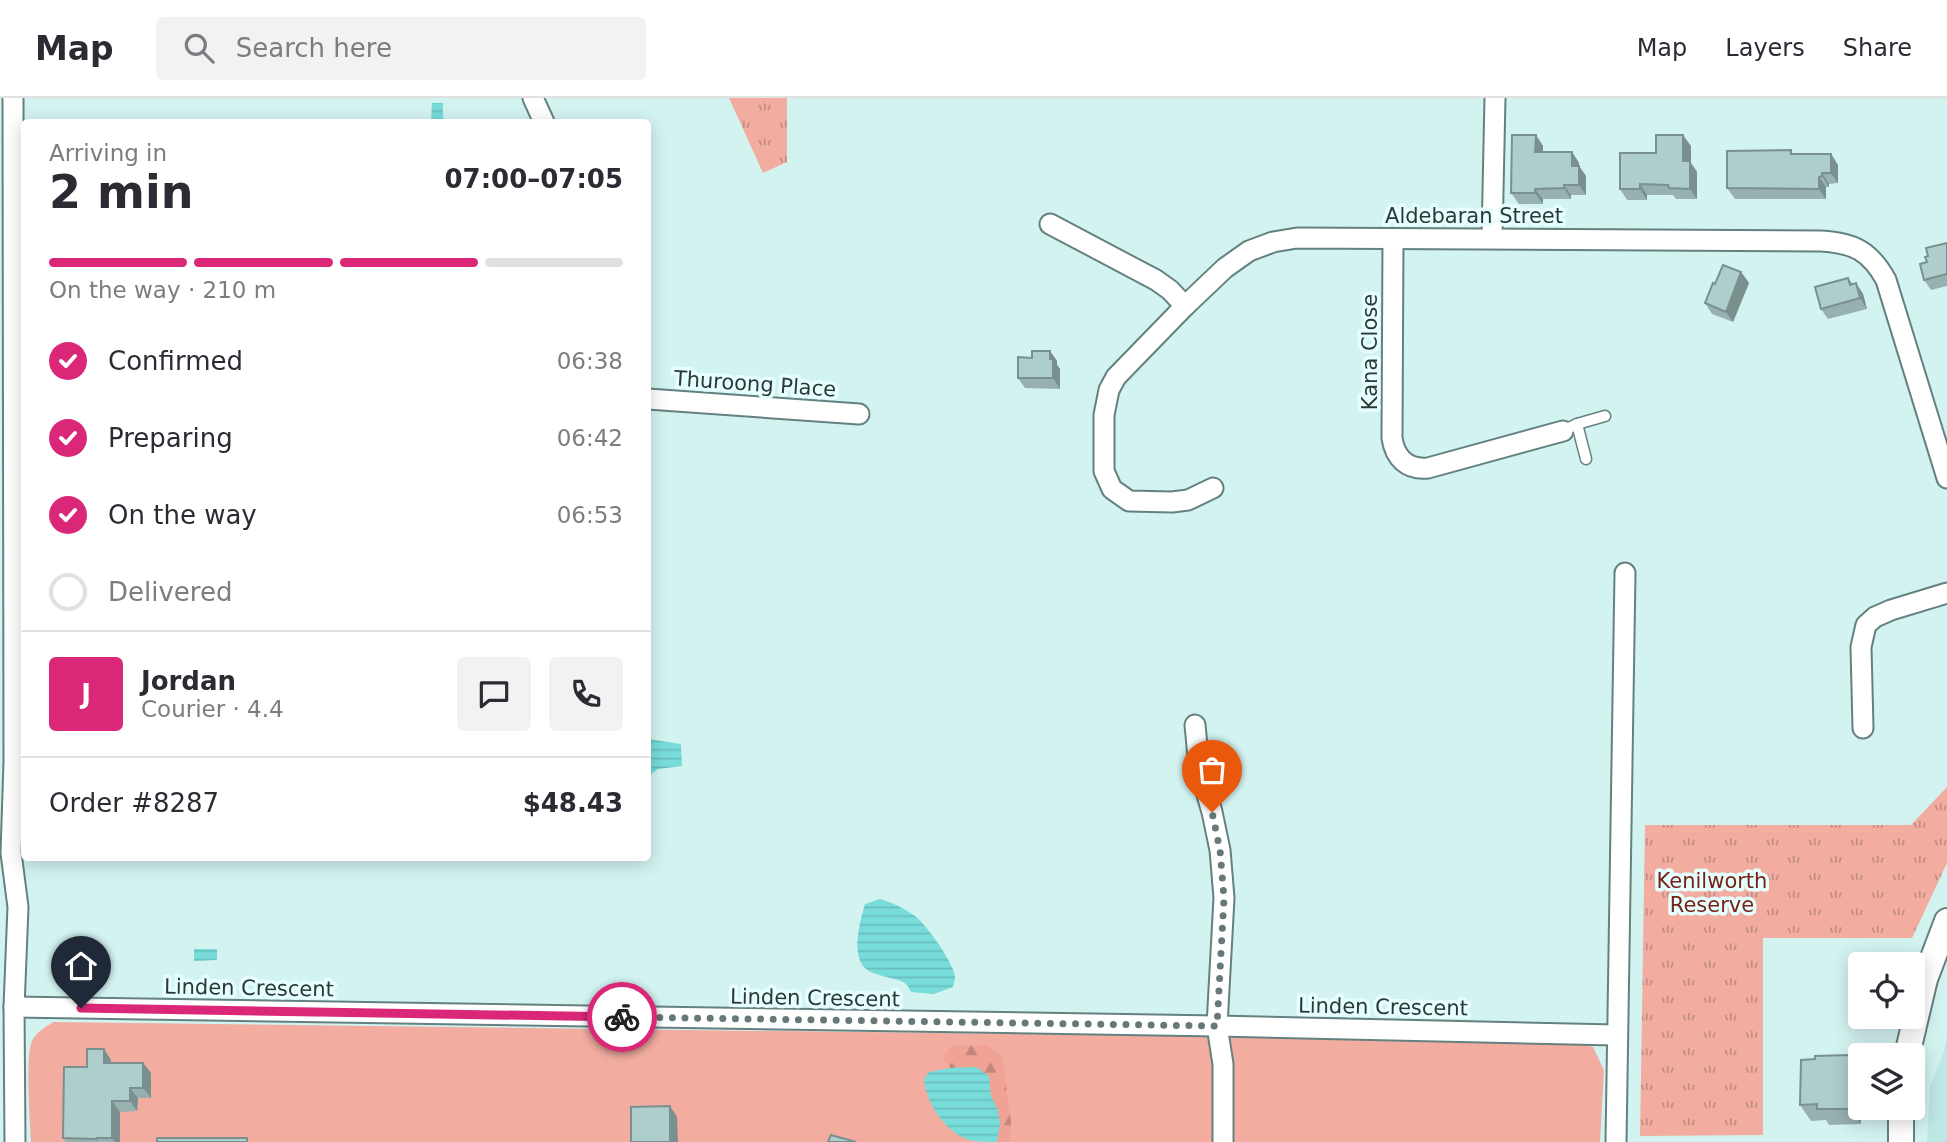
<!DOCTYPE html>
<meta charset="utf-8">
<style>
body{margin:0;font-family:"DejaVu Sans",sans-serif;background:#f2f2f3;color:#2b2b33;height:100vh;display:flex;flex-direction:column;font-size:26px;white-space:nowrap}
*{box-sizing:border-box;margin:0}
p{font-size:23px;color:#7c7c81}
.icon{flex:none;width:38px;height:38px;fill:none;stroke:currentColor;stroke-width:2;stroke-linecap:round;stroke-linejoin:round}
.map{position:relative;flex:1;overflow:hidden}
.drawer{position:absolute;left:21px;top:21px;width:630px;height:742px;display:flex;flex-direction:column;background:#fff;border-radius:7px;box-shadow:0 4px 18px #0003}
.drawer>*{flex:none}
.tools{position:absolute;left:1848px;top:854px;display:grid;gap:14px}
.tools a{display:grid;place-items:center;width:77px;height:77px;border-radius:7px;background:#fff;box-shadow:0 4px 18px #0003;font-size:35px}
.pin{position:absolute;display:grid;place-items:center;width:60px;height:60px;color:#fff;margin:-72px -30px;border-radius:50% 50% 50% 0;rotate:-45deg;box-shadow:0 0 7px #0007}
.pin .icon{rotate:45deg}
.courier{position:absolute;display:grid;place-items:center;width:70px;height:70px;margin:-35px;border:5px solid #db2777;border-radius:50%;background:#fff;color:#222;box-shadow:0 2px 9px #0007}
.overview em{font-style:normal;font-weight:600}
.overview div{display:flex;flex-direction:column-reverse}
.overview{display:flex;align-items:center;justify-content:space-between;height:119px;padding:0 28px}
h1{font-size:46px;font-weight:600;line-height:52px}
.bar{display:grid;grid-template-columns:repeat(4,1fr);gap:10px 7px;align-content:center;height:84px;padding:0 28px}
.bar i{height:9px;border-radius:5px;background:#e1e1e2}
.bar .on{background:#db2777}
.bar p{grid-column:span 4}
.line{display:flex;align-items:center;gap:18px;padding:0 28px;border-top:2px solid #e1e1e2}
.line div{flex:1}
.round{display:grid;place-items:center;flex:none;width:74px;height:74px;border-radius:7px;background:#f2f2f3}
ol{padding:0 28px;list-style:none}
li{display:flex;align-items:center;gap:21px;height:77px}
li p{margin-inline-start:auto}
li .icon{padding:7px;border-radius:50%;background:#db2777;color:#fff;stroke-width:4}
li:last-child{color:#7c7c81}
li i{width:38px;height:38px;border:4px solid #e1e1e2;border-radius:50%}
header{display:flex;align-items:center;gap:42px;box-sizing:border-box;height:98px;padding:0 35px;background:#fff;border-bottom:2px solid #e1e1e2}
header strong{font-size:33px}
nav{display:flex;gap:38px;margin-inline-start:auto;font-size:24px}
.search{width:490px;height:63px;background:#f2f2f3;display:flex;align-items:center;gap:18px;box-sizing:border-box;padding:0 24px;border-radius:7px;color:#7c7c81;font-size:26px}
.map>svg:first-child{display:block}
.built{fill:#bee7e6}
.grass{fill:#f2aca0}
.forest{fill:url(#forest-firs)}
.park{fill:url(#park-tufts)}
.water{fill:url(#water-rules)}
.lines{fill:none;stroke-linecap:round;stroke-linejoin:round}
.service-casing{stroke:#648180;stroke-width:13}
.minor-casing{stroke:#648180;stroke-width:23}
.tertiary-casing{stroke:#648180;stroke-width:28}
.service{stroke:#fff;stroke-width:10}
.minor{stroke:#fff;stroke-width:19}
.tertiary{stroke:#fff;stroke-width:24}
.wall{fill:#96b1af}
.shaded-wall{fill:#7a908f}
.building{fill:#aececc;stroke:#7a908f;stroke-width:2}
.done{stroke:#667978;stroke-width:7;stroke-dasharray:0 12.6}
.route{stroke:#db2777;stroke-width:9}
.labels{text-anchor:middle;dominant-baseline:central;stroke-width:7;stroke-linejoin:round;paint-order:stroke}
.street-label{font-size:21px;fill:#2b3837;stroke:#e5fffe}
.park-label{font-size:21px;fill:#7a2117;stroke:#e5fffe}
</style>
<header>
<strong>Map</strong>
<div class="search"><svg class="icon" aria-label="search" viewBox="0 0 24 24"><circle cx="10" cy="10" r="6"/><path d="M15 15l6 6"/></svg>Search here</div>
<nav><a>Map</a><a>Layers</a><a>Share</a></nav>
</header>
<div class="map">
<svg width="1947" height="1044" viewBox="0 0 1947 1044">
<defs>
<pattern id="forest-firs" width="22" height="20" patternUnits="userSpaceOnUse" patternTransform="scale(1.75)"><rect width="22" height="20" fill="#f0a395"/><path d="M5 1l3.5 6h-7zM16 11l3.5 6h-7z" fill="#c3867a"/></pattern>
<pattern id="park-tufts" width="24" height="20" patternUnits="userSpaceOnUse" patternTransform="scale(1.75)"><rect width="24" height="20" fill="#f2aca0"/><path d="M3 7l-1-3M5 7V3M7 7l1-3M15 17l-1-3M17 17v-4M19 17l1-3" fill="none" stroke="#c48d83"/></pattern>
<pattern id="water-rules" width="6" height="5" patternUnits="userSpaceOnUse" patternTransform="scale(1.75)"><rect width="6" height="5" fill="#78ddda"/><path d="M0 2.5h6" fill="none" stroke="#68bebc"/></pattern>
</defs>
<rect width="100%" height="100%" fill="#d3f3f1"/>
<!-- built -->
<polygon class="built" points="1947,938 1947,1044 1927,1044 1930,988 1943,956"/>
<!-- grass -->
<path class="grass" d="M 53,924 L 1574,943 L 1593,949 L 1604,972 L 1600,1044 L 31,1044 C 30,1023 25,959 32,943 C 36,934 46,929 53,924 Z"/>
<!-- forest -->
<polygon class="forest" points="987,947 1002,959 1011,1024 1010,1044 992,1044 978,975 950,970 943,959 951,948"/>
<!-- park -->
<g class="park">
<polygon points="729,0 787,0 787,64 763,75"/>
<polygon points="1947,689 1947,765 1912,840 1763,840 1763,1037 1640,1038 1645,727 1911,727"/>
</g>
<!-- water -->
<g class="water">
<polygon points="432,5 443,5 443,24 431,24"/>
<polygon points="648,641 681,646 682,668 658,671 648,679"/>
<path d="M 880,801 C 893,805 904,810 915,818 C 926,826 953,864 955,878 C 955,882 954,885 953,889 L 934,896 L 911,894 C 907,885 904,884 895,881 C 887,879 876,877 869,873 C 849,862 860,823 865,806 Z"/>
<polygon points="194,851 217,851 217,862 194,863"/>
<path d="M 976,969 L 989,978 L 991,998 L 998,1012 L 1000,1026 L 997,1044 C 988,1044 978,1044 969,1042 C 945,1034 926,1005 924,981 L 929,974 L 950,970 Z"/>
</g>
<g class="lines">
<!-- service casing -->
<g class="service-casing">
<g id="service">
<polyline points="1577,326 1586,361"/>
<polyline points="1563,333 1577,326 1605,318"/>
</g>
</g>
<!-- minor casing -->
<g class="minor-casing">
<g id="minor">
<polyline points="13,0 14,664 11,755 18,809 14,909 15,1044"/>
<polyline points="533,0 544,24"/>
<polyline points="1050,126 1156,182 1170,192 1185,208"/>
<polyline points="1492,140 1495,0"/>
<path d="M 1393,141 L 1392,340 C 1395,360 1407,372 1428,370 L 1563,333"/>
<polyline points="648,301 859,316"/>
<path d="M 1213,390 L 1188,402 L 1172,404 L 1129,403 L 1112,391 L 1104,373 L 1104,317 L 1109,292 L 1116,279 L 1185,208 L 1225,170 L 1249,153 L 1273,144 L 1297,140 L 1821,143 C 1854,145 1870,153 1886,182 L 1947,380"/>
<polyline points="1195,627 1199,669 1212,714 1220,752 1224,800 1217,928 1223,966 1223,1044"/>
<polyline points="1863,630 1861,549 1866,527 1875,519 1891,512 1947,495"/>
<polyline points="14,909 1217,928 1616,937"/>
<polyline points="1616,1044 1625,475"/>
</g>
</g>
<!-- tertiary casing -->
<g class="tertiary-casing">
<g id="tertiary">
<polyline points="1907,957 1925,881 1947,823"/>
<polyline points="1901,1044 1901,1010"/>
</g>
</g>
<!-- service -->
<use href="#service" class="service"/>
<!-- minor -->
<use href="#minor" class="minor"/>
<!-- tertiary -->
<use href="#tertiary" class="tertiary"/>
</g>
<!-- wall -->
<g class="wall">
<polygon points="1536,37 1543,48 1543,54 1572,54 1579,65 1579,68 1586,78 1586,97 1571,97 1571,101 1543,101 1543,106 1519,106 1511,95"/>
<polygon points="1691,48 1691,65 1697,74 1697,101 1676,101 1673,97 1647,97 1647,102 1627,102 1620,91 1656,55"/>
<polygon points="1794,56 1831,56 1838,67 1838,85 1829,86 1829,89 1826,89 1826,101 1735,101 1727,90"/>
<polygon points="1947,145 1947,188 1931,192 1924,182 1928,158"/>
<polygon points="1741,174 1749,185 1733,224 1712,216 1705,205"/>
<polygon points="1848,180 1853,186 1856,185 1863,196 1867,211 1828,221 1821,211"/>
<polygon points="1050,253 1057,263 1057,267 1060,271 1060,291 1025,290 1018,280 1032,260"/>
<polygon points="104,951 111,962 111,965 143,965 151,975 151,1000 138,1000 137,1013 120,1014 120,1044 66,1044 63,1040 87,969"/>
<polygon points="1815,958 1861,1026 1829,1027 1826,1022 1811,1023 1800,1007"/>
</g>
<!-- shaded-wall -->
<g class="shaded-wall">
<polygon points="1536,37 1543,48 1543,65 1535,54"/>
<polygon points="1683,37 1691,48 1691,65 1697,74 1697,101 1690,91 1683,63"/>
<polygon points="1572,54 1579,65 1579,68 1586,78 1586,97 1579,87 1572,68"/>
<polygon points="1831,56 1838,67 1838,85 1831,75"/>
<polygon points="1822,75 1829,86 1829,89 1822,78"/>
<polygon points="1819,79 1826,89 1826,101 1819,91"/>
<polygon points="1640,86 1647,97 1647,102 1640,91"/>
<polygon points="1564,87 1571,97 1571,101 1564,90"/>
<polygon points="1535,91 1543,101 1543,106 1535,95"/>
<polygon points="1741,174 1749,185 1733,224 1726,214"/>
<polygon points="1856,185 1863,196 1867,211 1860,200"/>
<polygon points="1050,253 1057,263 1057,267 1060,271 1060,291 1053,280"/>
<polygon points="104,951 111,962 111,976 104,965"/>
<polygon points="1850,957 1860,972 1861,1026 1850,1011"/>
<polygon points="143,965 151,975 151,1000 143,990"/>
<polygon points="130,990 138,1000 137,1013 130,1003"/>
<polygon points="112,1003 120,1014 120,1044 115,1044 112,1040"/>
<polygon points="670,1008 677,1019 678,1044 670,1044"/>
</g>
<!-- building -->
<g class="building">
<polygon points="1512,37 1536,37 1535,54 1572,54 1572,68 1579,68 1579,87 1564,87 1564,90 1535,91 1535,95 1511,95"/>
<polygon points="1656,37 1683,37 1683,63 1690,63 1690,91 1669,90 1668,87 1640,86 1640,91 1620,91 1620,55 1656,55"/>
<polygon points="1791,52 1791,56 1831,56 1831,75 1822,75 1822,78 1819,79 1819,91 1727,90 1727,53"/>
<polygon points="1947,145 1947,176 1924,182 1920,166 1927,164 1925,159 1928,158 1926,150"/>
<polygon points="1723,167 1741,174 1726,214 1705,205 1713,185 1715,186"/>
<polygon points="1848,180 1850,187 1856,185 1860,200 1821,211 1815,189"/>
<polygon points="1032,253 1050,253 1050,261 1053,261 1053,280 1018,280 1018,259 1032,260"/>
<polygon points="87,951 104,951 104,965 143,965 143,990 130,990 130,1003 112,1003 112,1040 97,1040 97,1041 63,1040 64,969 87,969"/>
<polygon points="1850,957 1850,1011 1817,1011 1817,1006 1800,1007 1801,962 1815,961 1815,958"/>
<polygon points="670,1008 670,1044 631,1044 631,1009"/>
<polygon points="831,1037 856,1044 828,1044"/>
<rect x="157" y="1040" width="90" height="4"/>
</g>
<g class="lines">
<!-- done -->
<polyline class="done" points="622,919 1217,928 1224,800 1220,752 1212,714"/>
<!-- route -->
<polyline class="route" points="81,910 622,919"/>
</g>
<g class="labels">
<!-- street labels -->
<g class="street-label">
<text x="1474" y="118">Aldebaran Street</text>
<text transform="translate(1370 254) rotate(-90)">Kana Close</text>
<text transform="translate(755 286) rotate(4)">Thuroong Place</text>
<text transform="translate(249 890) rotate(1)">Linden Crescent</text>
<text transform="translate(815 900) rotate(1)">Linden Crescent</text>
<text transform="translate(1383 909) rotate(1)">Linden Crescent</text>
</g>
<!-- park labels -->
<g class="park-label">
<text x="1712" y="783">Kenilworth<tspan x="1712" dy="24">Reserve</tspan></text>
</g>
</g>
</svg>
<div class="tools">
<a><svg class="icon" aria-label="locate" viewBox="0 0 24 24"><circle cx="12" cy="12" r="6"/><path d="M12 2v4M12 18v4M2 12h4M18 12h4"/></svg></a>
<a><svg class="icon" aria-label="layers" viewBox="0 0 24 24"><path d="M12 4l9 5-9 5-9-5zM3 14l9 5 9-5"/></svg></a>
</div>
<div class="pin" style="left:1212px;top:714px;background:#ea580c"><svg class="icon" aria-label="bag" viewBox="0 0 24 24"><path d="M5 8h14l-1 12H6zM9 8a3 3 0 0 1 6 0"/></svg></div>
<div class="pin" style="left:81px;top:910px;background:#1f2937"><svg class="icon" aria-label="home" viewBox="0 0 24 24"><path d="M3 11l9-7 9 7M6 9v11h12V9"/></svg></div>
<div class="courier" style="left:622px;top:919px"><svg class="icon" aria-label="bike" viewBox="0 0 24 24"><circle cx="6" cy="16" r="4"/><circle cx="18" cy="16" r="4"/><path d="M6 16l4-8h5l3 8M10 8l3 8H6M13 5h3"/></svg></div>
<section class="drawer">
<div class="overview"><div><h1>2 min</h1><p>Arriving in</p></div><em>07:00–07:05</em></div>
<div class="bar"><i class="on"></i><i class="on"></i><i class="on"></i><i></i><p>On the way · 210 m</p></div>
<ol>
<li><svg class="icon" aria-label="check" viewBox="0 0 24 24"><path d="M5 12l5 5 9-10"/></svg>Confirmed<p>06:38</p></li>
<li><svg class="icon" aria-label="check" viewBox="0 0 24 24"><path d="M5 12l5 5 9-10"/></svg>Preparing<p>06:42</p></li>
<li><svg class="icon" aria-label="check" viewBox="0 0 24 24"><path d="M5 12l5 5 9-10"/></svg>On the way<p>06:53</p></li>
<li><i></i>Delivered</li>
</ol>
<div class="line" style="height:126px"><b class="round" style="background:#db2777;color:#fff">J</b><div><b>Jordan</b><p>Courier · 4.4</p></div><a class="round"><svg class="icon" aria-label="chat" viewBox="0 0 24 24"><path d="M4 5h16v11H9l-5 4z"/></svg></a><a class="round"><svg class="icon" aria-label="phone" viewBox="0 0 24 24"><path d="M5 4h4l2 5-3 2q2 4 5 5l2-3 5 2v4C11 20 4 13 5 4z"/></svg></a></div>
<div class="line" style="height:91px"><div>Order #8287</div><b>$48.43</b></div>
</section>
</div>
